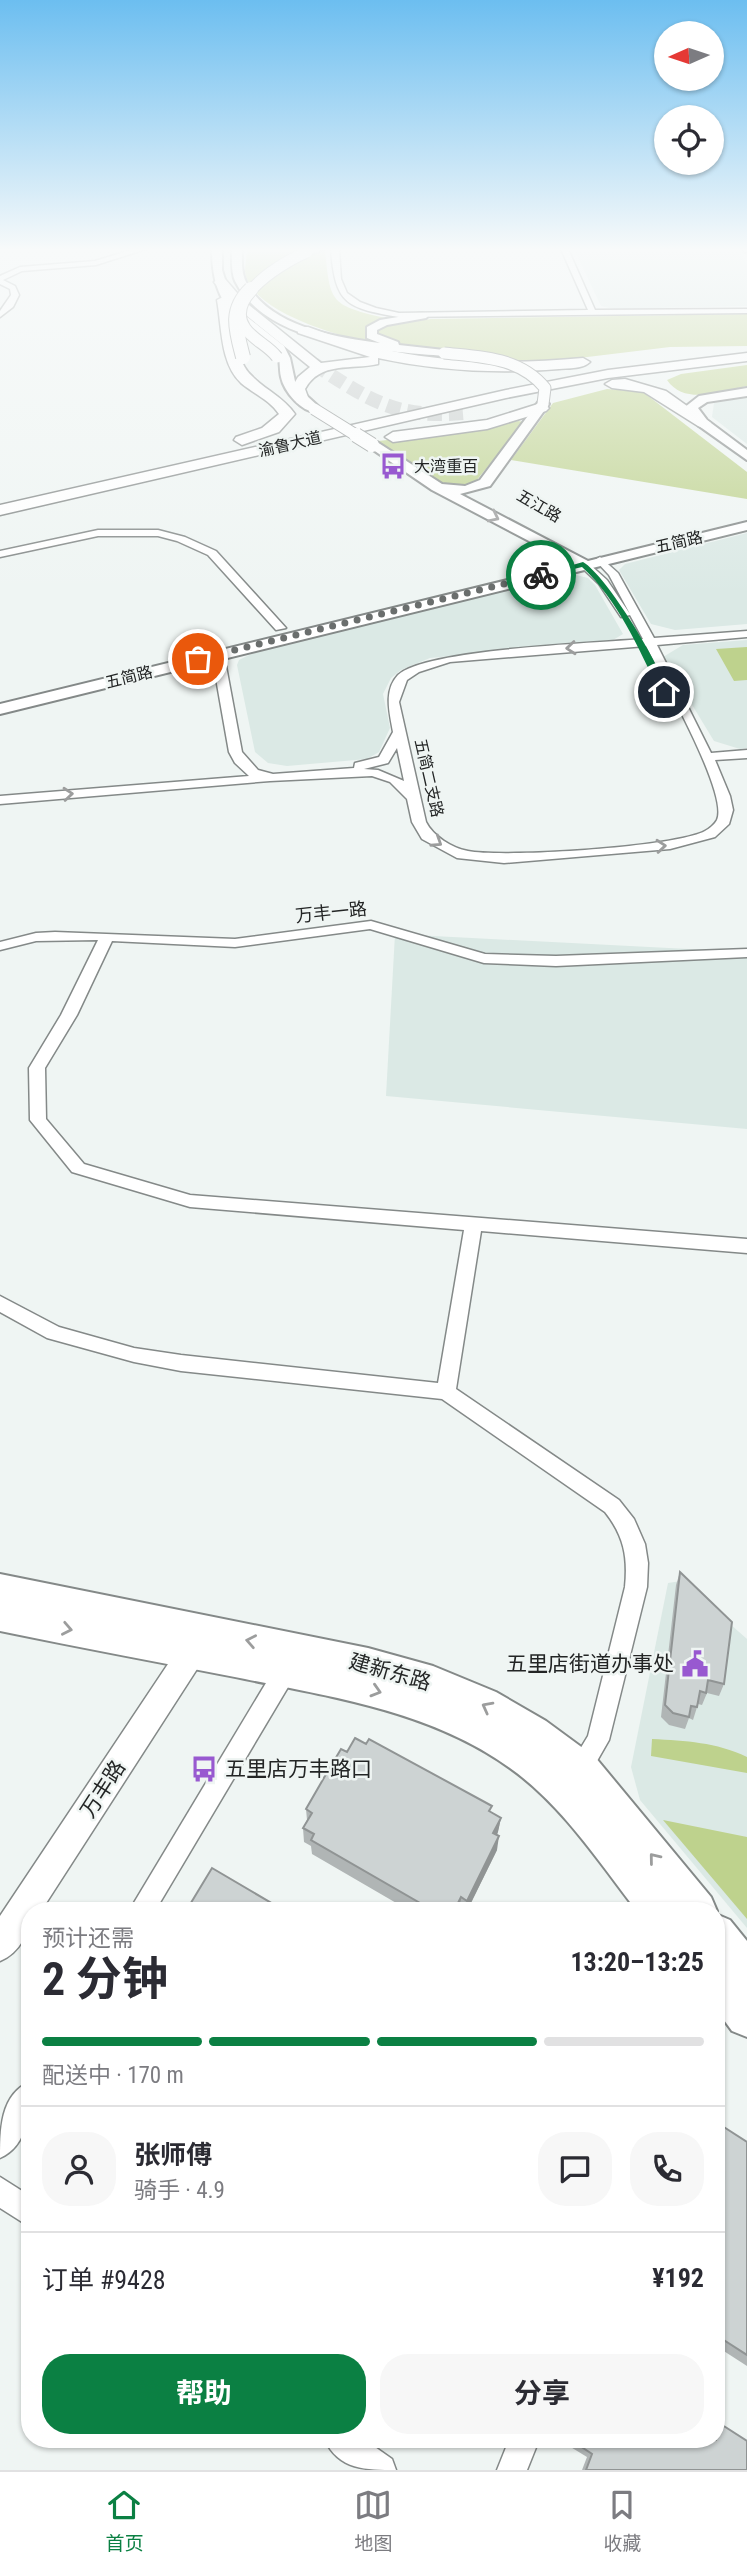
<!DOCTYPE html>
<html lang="zh">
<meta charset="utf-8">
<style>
body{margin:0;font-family:"Roboto Condensed","Noto Sans SC",sans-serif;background:#f7f7f7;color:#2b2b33;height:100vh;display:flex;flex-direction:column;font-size:26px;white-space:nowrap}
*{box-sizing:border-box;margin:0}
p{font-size:23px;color:#7c7c81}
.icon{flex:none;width:38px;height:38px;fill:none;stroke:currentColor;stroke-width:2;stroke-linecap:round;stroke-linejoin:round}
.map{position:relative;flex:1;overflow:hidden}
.sheet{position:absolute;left:21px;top:1902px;width:704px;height:546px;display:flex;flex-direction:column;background:#fff;border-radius:28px;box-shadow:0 2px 5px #0004}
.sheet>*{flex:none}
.needle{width:46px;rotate:267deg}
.buttons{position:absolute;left:654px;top:21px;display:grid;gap:14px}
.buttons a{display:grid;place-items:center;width:70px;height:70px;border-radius:50%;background:#fff;box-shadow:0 2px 5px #0004;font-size:35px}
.pin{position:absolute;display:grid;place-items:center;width:60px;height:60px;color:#fff;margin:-30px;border:4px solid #fff;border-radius:50%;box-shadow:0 2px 7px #0007}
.courier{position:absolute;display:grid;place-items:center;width:70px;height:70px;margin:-35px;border:5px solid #0b8043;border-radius:50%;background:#fff;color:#222;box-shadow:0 2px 9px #0007}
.headline em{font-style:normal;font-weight:700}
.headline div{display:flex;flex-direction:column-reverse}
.headline{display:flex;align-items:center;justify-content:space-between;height:119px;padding:0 21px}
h1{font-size:46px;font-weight:700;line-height:52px}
.bar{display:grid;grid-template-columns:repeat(4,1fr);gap:10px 7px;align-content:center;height:84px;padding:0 21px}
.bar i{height:9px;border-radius:5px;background:#e1e1e2}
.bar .selected{background:#0b8043}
.bar p{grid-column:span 4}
.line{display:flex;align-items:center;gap:18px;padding:0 21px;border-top:2px solid #e1e1e2}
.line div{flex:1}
.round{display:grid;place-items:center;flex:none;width:74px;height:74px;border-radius:28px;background:#f7f7f7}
.primary-button{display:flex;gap:14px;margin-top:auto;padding:14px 21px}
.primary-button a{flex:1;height:80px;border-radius:28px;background:#0b8043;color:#fff;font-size:28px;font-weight:700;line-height:80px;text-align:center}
.primary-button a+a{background:#f7f7f7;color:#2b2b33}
.tab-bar{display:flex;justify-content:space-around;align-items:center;height:98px;border-top:2px solid #e1e1e2;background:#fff;font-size:19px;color:#7c7c81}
.tab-bar a{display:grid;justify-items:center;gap:4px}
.tab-bar .selected{color:#0b8043}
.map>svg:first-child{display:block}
.built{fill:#dbe9e5}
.green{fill:#bed28d}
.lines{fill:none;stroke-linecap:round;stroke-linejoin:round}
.trunk-tunnel{stroke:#c6cbca;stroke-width:14;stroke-dasharray:14 7;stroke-linecap:butt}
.minor-casing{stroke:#848988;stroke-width:3}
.tertiary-casing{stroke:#848988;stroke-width:3}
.secondary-casing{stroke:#848988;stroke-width:4}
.primary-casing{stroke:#848988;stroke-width:4}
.trunk-casing{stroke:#848988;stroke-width:3}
.minor{fill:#fff;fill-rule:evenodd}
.tertiary{fill:#fff;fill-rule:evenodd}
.secondary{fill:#fff;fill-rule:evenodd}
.primary{fill:#fff;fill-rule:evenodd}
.trunk{fill:#fff;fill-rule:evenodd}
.secondary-bridge-far1-casing{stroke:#848988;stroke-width:13;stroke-linecap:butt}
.secondary-bridge-casing{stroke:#848988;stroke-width:16;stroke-linecap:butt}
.trunk-bridge-casing{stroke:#848988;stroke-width:16;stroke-linecap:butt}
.secondary-bridge-far1{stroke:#fff;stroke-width:11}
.secondary-bridge{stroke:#fff;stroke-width:14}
.trunk-bridge{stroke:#fff;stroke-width:14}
.wall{fill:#b0b5b5}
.shaded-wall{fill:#909494}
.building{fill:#cdd3d3;stroke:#909494;stroke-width:2}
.oneway{stroke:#9c9d9d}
.route{fill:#0b8043}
.done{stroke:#6a6e6d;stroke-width:7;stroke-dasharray:0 12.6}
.labels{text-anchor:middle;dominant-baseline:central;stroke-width:5;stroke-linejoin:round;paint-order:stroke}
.far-street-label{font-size:16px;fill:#232525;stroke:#eff5f3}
.far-poi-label{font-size:16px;fill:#232525;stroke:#eff5f3;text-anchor:start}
.street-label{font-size:18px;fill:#232525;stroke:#eff5f3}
.near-poi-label{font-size:21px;fill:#232525;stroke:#eff5f3;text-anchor:end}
.near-street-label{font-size:21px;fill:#232525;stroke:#eff5f3}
</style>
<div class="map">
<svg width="747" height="2470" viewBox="0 0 747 2470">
<rect width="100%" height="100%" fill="#eff5f3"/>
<!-- built -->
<g class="built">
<polygon points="580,249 737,249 747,264 747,306 613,309 601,306 575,251"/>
<polygon points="747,397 747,444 712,417 714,403"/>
<polygon points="747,533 747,624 675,630 651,624 619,570 625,564"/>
<polygon points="576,575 588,578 595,585 623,634 613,640 430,658 401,670 391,678 383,694 390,728 379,752 367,759 287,766 268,763 255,752 237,665 239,660 247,656 263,649 548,577"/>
<polygon points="747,640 747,748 740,749 714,741 663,657 683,645"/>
<polygon points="395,934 747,952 747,1129 386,1096"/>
<polygon points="681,1581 747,1639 747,1928 640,1800 631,1767 668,1583"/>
</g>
<!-- green -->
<g class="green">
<path d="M 247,249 L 325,249 C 330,303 330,305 385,318 L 386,320 L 366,330 L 366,336 L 374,341 L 370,342 C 338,336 249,311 245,271 C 245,265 247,256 247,249 Z"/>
<path d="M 747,314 L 747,346 L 670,347 L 546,362 L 425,360 L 418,347 C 404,344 383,343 374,332 L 383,325 L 431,319 Z"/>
<path d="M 747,365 L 747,386 C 721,391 685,406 667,380 L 681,374 Z"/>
<polygon points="607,389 643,392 747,472 747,499 511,460 553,403"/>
<path d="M 518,421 L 524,422 L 476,481 C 449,501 401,457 378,441 L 482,430 Z"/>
<polygon points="747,647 747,680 734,681 716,649"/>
<path d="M 652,1739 C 686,1741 716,1742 747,1757 L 747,1773 L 651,1756 Z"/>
<polygon points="663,1820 747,1837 747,1919"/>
</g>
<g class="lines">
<!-- trunk-tunnel -->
<path class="trunk-tunnel" d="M 314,364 C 369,400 396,419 464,413"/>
<!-- minor casing -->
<g class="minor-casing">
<g id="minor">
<polygon points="134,249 146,249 96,265 22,271 3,280 15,286 19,295 13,307 0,317 0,311 11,295 10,289 0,284 0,276 20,267 95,261"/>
<path d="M 331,249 L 339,249 L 341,279 L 347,293 L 360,302 L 376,308 L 399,313 L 588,310 L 561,249 L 568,249 L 595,310 L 747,309 L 747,313 L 399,317 C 347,308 335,305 331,249 Z"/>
<polygon points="743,249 747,249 747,252 744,252"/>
<polygon points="98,530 158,530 185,537 216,551 286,628 276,630 208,555 177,541 158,536 98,536 0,557 0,551"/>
<path d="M 600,557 L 618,573 L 654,638 L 747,631 L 747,637 L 657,645 L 711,753 L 747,750 L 747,758 L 715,760 L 730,796 L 733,810 L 729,824 L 715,837 L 670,849 L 504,863 L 457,858 L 422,839 L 412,822 L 407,799 L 390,782 L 372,776 L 270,781 L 0,804 L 0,796 L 249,776 L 235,763 L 229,752 L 214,667 L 209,662 L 194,661 L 194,657 L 216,657 L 226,666 L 242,752 L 258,770 L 273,774 L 354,768 L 355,763 L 379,757 L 393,732 C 390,714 383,691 398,675 C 425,649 598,643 643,639 L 630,615 L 621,617 L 599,584 L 578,564 L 587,562 L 607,580 L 630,614 L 609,575 L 595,560 ZM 646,646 C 661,675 729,794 717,820 C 715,824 709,829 705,831 C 676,847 503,858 468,851 C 452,848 433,836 426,822 L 399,702 L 407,680 L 419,672 L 450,662 ZM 397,748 L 404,781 L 378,770 L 364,769 L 388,763 Z"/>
<path d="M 371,921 L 485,954 L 556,956 L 747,949 L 747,957 L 556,966 L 484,963 L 370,929 L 235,947 L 112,941 L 77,1015 L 45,1068 L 46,1119 L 84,1164 L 190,1195 L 747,1239 L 747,1253 L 481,1231 L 456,1389 L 619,1500 L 634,1519 L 645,1544 L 648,1563 L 647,1587 L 609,1740 L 585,1782 L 577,1785 L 569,1782 L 565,1774 L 588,1736 L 625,1587 C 628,1557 624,1536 605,1512 L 442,1399 L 181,1371 L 134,1362 L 47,1338 L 0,1312 L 0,1296 L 59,1327 L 134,1348 L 181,1355 L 438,1383 L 464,1230 L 190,1207 L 72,1172 L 30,1120 L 29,1068 L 61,1015 L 98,940 L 36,941 L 0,950 L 0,942 L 36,933 L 55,932 L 235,939 Z"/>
<polygon points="289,1655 297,1658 300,1665 297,1672 155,1911 129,1911 281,1658"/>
<path d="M 30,2082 C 30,2109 29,2145 0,2158 C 0,2131 0,2094 30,2082 Z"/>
<polygon points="0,2177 30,2196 30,2227 0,2208"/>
<path d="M 325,2440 L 365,2440 L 392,2459 L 396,2470 C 366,2470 339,2470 325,2440 Z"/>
<polygon points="509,2440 539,2440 527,2470 497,2470"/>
</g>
</g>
<!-- tertiary casing -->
<g class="tertiary-casing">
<path id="tertiary" d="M 198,1630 L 208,1634 L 212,1643 L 208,1652 L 41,1911 L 30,1911 C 30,1932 20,1953 0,1961 L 0,1916 L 188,1634 Z"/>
</g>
<!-- secondary casing -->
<g class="secondary-casing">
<g id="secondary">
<path d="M 212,249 L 222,249 L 222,270 L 231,298 L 246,316 L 284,346 L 290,358 L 296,386 L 318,406 L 318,412 C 303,414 284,392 281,377 C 279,369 281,358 276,350 C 270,342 258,335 250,329 C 221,307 212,286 212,249 Z"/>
<path d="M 232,249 L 242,249 C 242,260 241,272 246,282 C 270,327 334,337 380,343 L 367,338 L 367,327 L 380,320 L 422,313 L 428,316 L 426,318 L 387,325 L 377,330 L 377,334 L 398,342 L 399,345 L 444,350 L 450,353 L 444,356 C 381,350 268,347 235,281 C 231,272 232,260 232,249 Z"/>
<polygon points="305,249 325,249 307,255 302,252"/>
<polygon points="747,388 747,396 707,402 698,408 707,420 747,450 747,460 699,426 685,407 699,396"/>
<polygon points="543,400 549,404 490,486 460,494 588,561 747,522 747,530 0,714 0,704 573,564 432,490 366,445 372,441 377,442 442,484 465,486 480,480 539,401"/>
</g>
</g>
<!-- primary casing -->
<g class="primary-casing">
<g id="primary">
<path d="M 0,1574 L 368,1648 L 433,1666 L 496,1692 L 546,1721 L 595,1757 L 711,1897 L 717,1911 L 716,1913 L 716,1911 L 637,1911 C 599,1862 562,1805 510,1768 C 432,1712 337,1698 245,1679 C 164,1663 82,1648 0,1631 Z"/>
<polygon points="716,1914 730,1920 747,1941 747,2037 732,2031 716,2009"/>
</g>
</g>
<!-- trunk casing -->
<g class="trunk-casing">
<g id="trunk">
<path d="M 220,278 L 225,279 L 244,301 L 321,363 L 370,357 L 298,333 L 298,327 L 308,327 C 398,361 487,367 583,358 L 590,362 C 583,369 569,368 559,369 C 498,374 438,371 378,358 L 378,364 C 352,370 320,361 305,389 L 309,400 L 302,404 L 297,403 L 291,389 L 298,377 L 310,367 L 231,303 C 235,326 234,361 253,377 C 267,391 283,397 295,414 L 279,432 L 242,445 L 234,440 L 236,437 L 262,428 L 279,414 C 270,400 254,394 241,383 C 220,363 222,327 217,300 L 225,296 L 214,282 Z"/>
<polygon points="747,353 747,361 608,378 506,398 0,515 0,505 506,390 608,370"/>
<polygon points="625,379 666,391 711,423 703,428 698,426 644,392 612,388 605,384 612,380"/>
<polygon points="541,403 549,408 546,411 487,429 393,442 385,437 393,432 487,420"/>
</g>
</g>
<!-- minor -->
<use href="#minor" class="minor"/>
<!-- tertiary -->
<use href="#tertiary" class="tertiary"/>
<!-- secondary -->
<use href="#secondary" class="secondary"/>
<!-- primary -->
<use href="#primary" class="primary"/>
<!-- trunk -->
<use href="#trunk" class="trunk"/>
<!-- secondary-bridge-far1 casing -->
<g class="secondary-bridge-far1-casing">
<g id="secondary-bridge-far1">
<path d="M 444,353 C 481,357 520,357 545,388 L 543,404"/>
<path d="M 277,357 C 268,345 253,340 245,328 C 223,297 285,261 307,252"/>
<polyline points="314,409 359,437"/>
</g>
</g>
<!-- secondary-bridge casing -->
<g class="secondary-bridge-casing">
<polyline id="secondary-bridge" points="356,435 372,445"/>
</g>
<!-- trunk-bridge casing -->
<g class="trunk-bridge-casing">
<path id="trunk-bridge" d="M 243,357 C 236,330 229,310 251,289"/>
</g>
<!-- secondary-bridge-far1 -->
<use href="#secondary-bridge-far1" class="secondary-bridge-far1"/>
<!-- secondary-bridge -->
<use href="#secondary-bridge" class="secondary-bridge"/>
<!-- trunk-bridge -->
<use href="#trunk-bridge" class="trunk-bridge"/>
</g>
<!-- wall -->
<g class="wall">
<polygon points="680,1572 724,1684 719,1696 707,1693 702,1705 698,1704 693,1720 689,1718 685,1729 669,1725 661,1717 676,1585"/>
<polygon points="347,1752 491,1812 501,1818 497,1835 497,1850 467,1911 410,1911 312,1854 311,1846 304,1842 303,1828 307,1820 306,1809"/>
<polygon points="716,2122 747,2142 747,2366 716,2346"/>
<polygon points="571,2440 716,2440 747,2470 582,2470 587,2457 569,2446"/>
</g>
<!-- shaded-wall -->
<g class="shaded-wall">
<polygon points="501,1818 498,1832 491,1847 493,1833"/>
<polygon points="499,1836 497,1850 467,1911 466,1911 467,1901"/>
<polygon points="461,1897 459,1911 454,1911"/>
</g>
<!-- building -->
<g class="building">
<polygon points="680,1572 732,1622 724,1684 708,1680 706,1693 700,1691 697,1707 691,1706 689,1717 673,1713 665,1705"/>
<polygon points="355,1738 366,1744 369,1739 492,1806 489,1811 501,1818 493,1833 499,1836 467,1901 461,1897 454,1911 448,1911 441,1907 439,1911 434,1911 311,1840 314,1834 303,1828 312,1813 306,1809 325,1776 341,1749 347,1752"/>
<polygon points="212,1868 285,1911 186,1911"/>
<polygon points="716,2122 747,2142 747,2355 716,2335"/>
<polygon points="716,2421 747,2441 747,2470 586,2470 592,2454 574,2442 575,2440 716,2440"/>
</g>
<!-- one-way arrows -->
<defs><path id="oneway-chevron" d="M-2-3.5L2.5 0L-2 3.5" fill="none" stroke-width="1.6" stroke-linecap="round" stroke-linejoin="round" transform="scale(1.75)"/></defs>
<g class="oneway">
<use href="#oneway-chevron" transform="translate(494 517) rotate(26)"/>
<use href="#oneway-chevron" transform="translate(571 648) rotate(175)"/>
<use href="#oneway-chevron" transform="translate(68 794) rotate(-5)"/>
<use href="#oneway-chevron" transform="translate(437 842) rotate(33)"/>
<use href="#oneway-chevron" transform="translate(661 846) rotate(-5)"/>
<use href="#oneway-chevron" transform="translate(67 1629) rotate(11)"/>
<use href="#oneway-chevron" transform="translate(251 1641) rotate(-169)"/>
<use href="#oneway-chevron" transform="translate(376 1691) rotate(17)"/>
<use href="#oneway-chevron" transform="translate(487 1707) rotate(-152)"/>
<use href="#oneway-chevron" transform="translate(654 1858) rotate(-129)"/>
</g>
<!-- sky -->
<linearGradient id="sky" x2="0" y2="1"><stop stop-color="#6cbef0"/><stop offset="0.42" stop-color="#f8fafa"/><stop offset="1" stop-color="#f8fafa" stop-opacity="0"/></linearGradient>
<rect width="747" height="595" fill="url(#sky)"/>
<!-- route -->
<path class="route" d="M 583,562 C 606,575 664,669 667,694 L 660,692 C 638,648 619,601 582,567 L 541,577 L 538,575 Z"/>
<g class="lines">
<!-- done -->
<polyline class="done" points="198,659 541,575"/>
</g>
<!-- icons -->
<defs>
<g id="bus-bare" transform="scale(2.1)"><path d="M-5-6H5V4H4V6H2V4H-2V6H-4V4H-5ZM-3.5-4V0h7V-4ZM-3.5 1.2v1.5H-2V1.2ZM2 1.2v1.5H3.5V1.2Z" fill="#9859d0" stroke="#eff5f3" stroke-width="2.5" paint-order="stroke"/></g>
<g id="civic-bare" transform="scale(2.1)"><path d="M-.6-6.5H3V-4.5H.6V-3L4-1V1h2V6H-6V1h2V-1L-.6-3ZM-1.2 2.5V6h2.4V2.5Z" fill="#9859d0" stroke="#eff5f3" stroke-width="2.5" paint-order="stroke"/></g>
</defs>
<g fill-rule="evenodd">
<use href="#bus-bare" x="393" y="466"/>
<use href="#civic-bare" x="695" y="1664"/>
<use href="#bus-bare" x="204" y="1769"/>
</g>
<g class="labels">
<!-- far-street labels -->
<g class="far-street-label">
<text transform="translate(290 444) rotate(-13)">渝鲁大道</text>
<text transform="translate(539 506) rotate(30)">五江路</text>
<text transform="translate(679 542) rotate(-13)">五简路</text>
<text transform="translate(129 677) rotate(-14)">五简路</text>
<text transform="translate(429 778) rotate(77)">五简二支路</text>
</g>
<!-- far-poi labels -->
<g class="far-poi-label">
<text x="414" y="466">大湾重百</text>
</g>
<!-- street labels -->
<g class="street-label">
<text transform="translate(331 912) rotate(-6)">万丰一路</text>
</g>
<!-- near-poi labels -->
<g class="near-poi-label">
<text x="674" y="1664">五里店街道办事处</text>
<text x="225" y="1769" text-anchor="start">五里店万丰路口</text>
</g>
<!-- near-street labels -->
<g class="near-street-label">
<text transform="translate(390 1672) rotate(16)">建新东路</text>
<text transform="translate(103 1789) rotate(-57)">万丰路</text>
</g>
</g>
</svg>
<div class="buttons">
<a><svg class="needle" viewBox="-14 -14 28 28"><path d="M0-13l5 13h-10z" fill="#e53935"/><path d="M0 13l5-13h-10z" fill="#7c7c81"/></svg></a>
<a><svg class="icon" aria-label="locate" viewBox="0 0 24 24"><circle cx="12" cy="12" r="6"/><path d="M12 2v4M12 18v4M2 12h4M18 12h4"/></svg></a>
</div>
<div class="pin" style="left:198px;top:659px;background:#ea580c"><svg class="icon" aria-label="bag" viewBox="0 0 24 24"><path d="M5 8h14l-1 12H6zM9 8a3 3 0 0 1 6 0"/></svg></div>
<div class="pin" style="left:664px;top:692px;background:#1f2937"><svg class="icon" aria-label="home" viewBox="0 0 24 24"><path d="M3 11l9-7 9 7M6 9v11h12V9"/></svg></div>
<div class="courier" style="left:541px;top:575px"><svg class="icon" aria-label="bike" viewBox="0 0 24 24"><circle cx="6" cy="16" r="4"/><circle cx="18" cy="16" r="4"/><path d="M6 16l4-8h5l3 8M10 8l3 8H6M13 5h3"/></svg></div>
<section class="sheet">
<div class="headline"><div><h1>2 分钟</h1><p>预计还需</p></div><em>13:20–13:25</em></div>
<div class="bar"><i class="selected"></i><i class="selected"></i><i class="selected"></i><i></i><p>配送中 · 170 m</p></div>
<div class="line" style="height:126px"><a class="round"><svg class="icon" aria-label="person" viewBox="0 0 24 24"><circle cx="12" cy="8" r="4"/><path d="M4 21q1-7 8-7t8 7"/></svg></a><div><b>张师傅</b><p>骑手 · 4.9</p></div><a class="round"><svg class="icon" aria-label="chat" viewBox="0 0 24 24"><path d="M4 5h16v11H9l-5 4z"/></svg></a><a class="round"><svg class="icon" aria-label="phone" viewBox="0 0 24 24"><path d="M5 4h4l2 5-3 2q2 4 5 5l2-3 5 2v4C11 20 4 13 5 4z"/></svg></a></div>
<div class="line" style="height:91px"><div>订单 #9428</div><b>¥192</b></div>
<div class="primary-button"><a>帮助</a><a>分享</a></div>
</section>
</div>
<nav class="tab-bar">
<a class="selected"><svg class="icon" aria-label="home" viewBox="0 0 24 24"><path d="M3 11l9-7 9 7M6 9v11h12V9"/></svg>首页</a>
<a><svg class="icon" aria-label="map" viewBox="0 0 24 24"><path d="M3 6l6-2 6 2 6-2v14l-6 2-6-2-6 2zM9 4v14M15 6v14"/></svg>地图</a>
<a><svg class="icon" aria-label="saved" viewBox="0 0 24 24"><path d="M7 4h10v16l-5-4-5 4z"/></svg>收藏</a>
</nav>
